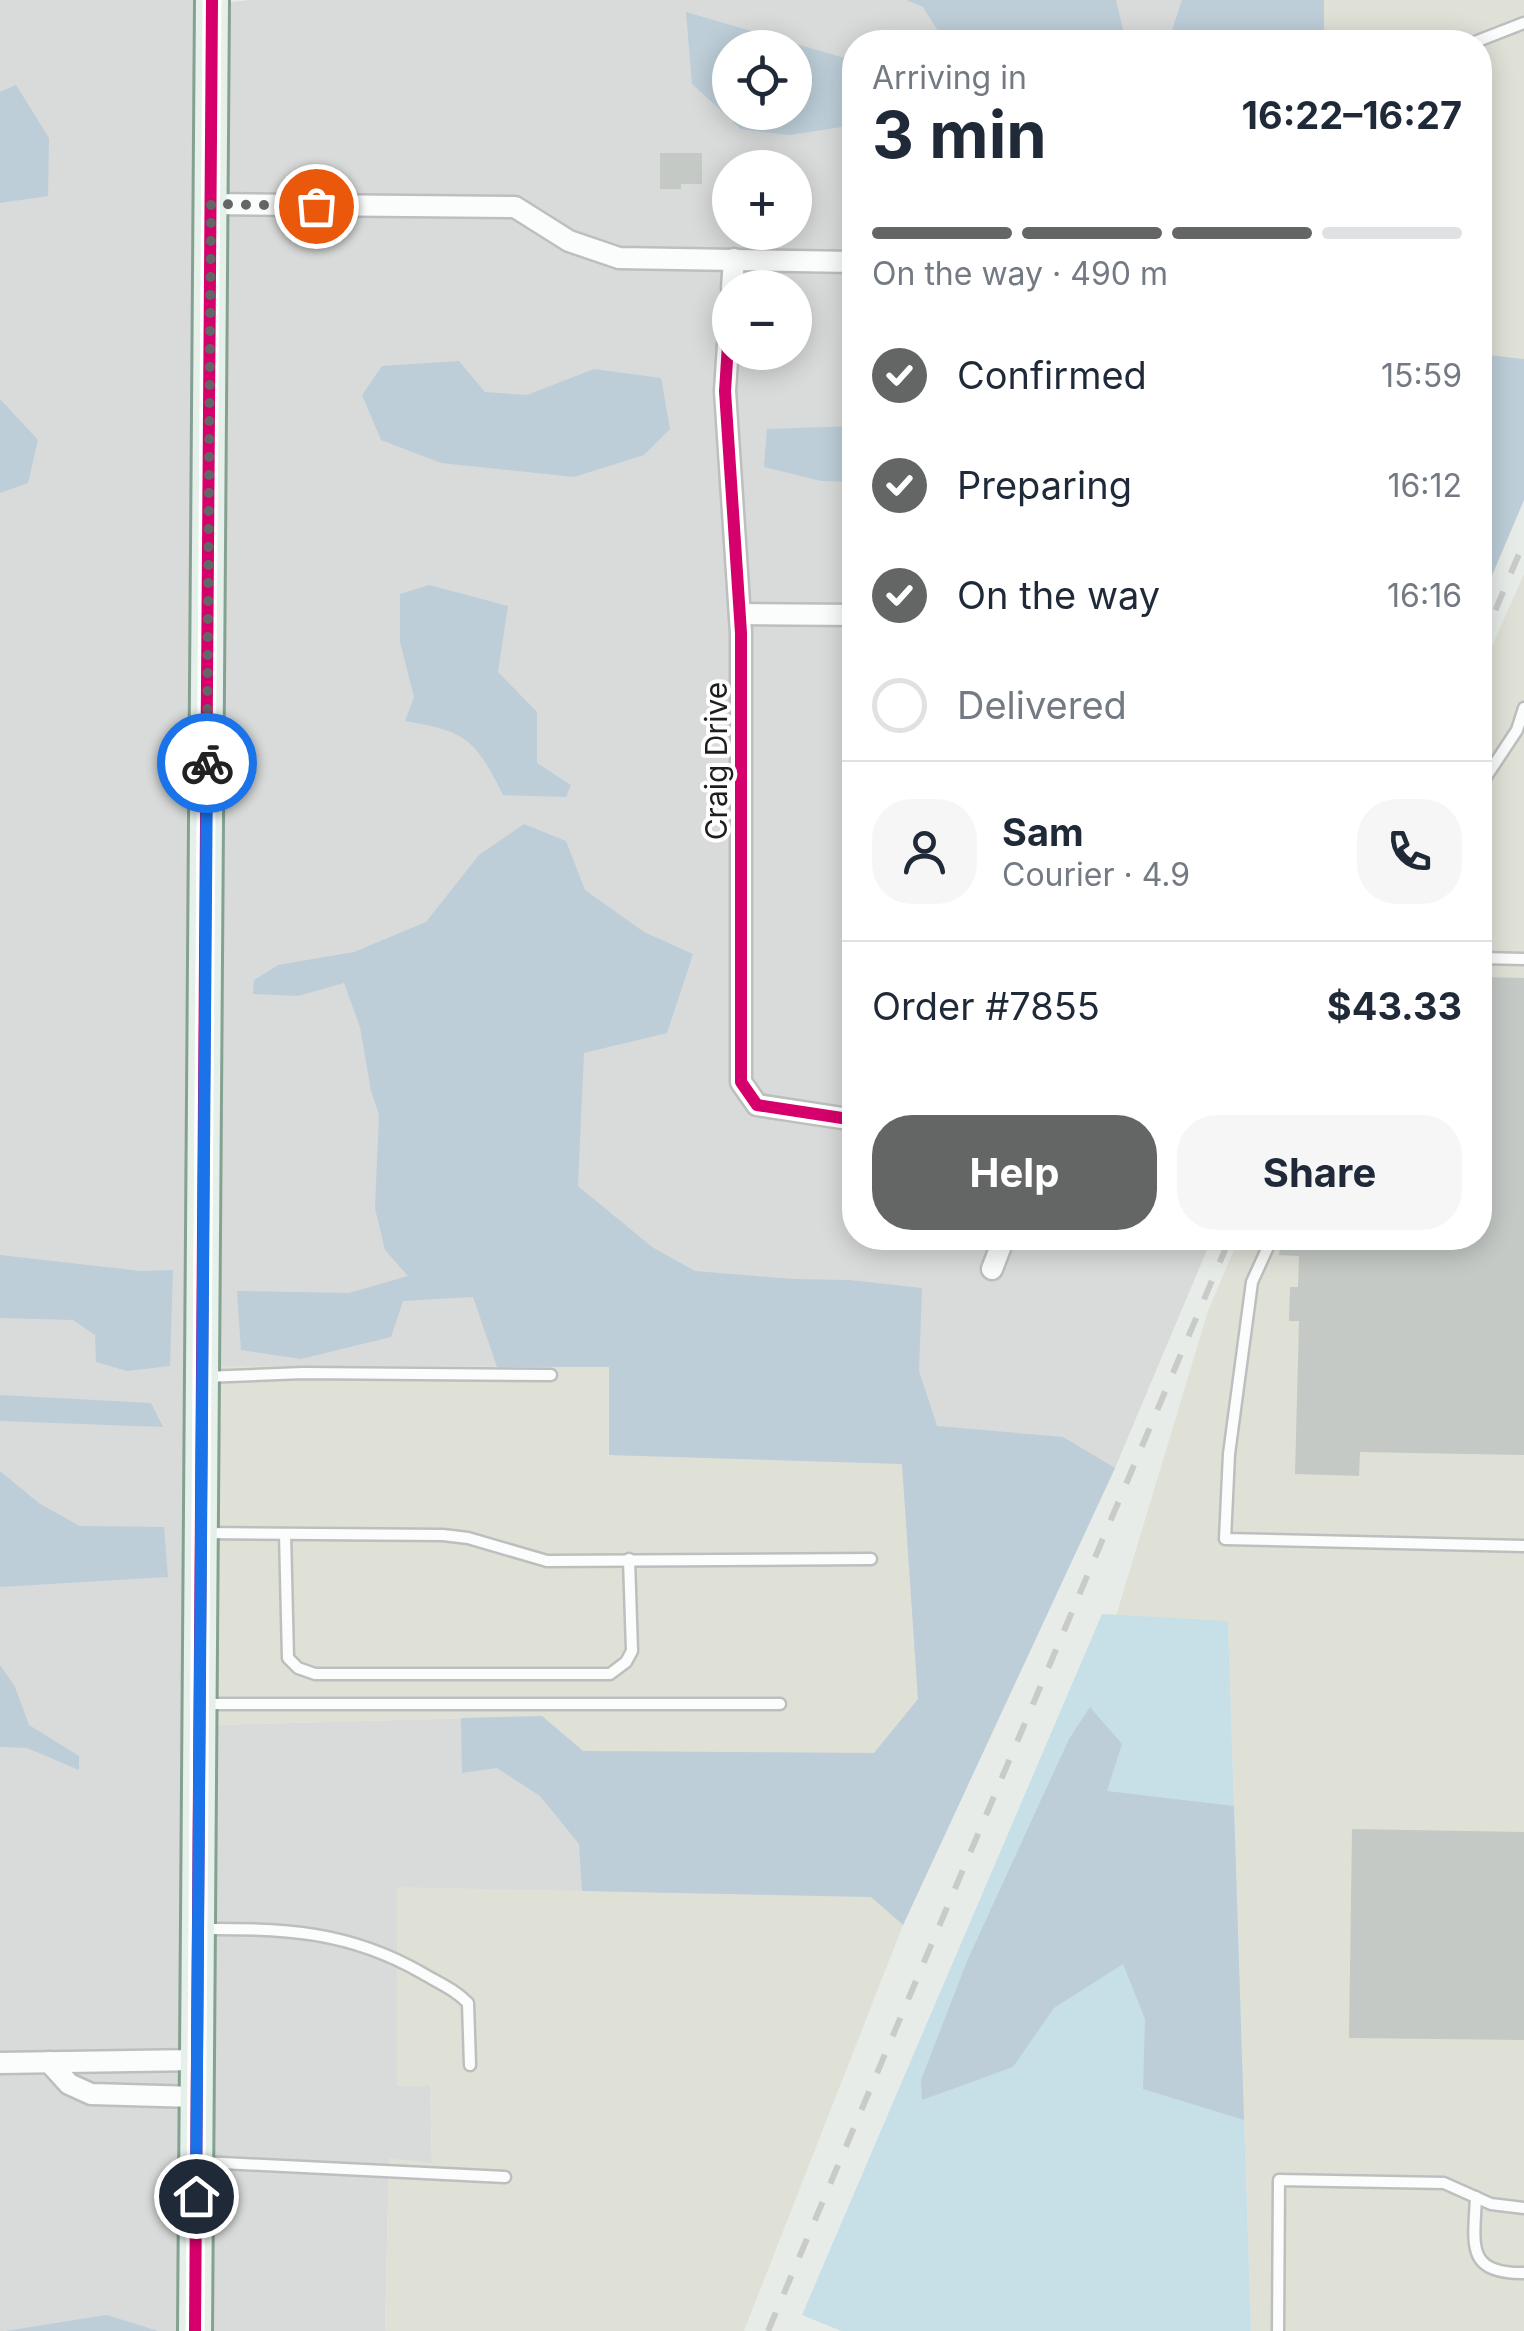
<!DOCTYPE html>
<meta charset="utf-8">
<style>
body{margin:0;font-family:Inter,sans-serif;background:#f6f6f7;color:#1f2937;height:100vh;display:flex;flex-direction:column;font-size:38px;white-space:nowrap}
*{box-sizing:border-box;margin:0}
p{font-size:32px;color:#747a83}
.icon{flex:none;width:55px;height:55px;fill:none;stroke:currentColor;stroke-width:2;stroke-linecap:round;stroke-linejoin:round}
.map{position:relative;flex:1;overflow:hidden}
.details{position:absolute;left:842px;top:30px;width:650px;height:1220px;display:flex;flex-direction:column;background:#fff;border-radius:40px;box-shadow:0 5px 25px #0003}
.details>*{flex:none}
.tools{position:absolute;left:712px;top:30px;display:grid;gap:20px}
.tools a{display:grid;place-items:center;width:100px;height:100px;border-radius:50%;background:#fff;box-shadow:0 5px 25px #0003;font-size:50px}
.pin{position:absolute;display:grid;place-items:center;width:85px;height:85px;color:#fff;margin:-42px;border:5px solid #fff;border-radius:50%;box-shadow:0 2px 10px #0007}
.courier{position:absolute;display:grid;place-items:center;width:100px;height:100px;margin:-50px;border:8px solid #1a73e8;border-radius:50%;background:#fff;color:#222;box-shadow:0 2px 12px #0007}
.summary em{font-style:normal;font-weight:700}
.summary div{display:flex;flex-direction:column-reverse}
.summary{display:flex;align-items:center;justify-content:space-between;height:170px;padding:0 30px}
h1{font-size:65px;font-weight:700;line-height:75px}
.bar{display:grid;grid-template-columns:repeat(4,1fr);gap:15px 10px;align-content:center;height:120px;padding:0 30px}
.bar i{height:12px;border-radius:8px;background:#e0e1e3}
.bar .active{background:#646665}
.bar p{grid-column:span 4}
.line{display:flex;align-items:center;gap:25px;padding:0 30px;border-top:2px solid #e0e1e3}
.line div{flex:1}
.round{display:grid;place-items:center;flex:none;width:105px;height:105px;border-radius:40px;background:#f6f6f7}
ol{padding:0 30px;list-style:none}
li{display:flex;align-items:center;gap:30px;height:110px}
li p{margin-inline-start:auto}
li .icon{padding:10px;border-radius:50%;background:#646665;color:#fff;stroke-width:4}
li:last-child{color:#747a83}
li i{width:55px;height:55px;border:5px solid #e0e1e3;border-radius:50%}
.button{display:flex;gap:20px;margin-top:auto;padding:20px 30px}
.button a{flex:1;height:115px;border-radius:40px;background:#646665;color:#fff;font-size:40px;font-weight:700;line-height:115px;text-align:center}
.button a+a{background:#f6f6f7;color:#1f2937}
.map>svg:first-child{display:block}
.residential{fill:#d8dbd9;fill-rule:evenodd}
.industrial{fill:#dfe1d7}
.grass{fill:#c7e0e7}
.forest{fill:#bdced9;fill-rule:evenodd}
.building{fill:#c4c9c6}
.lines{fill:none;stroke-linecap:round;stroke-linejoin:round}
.service-casing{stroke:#bdbfbe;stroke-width:15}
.minor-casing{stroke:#bdbfbe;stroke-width:25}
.primary-casing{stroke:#85a191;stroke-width:38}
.service{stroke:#fbfcfc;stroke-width:10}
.minor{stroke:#fbfcfc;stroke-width:20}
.primary{stroke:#e4f0e9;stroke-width:32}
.rail{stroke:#c9caca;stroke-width:6;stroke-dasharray:20 20;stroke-linecap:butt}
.cycleway-casing{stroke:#fff;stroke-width:19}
.cycleway{stroke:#d6006c;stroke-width:12}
.done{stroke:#646665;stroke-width:10;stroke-dasharray:0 18}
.route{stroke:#1a73e8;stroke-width:12}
.labels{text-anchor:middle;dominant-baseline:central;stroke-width:8;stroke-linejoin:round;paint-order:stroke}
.street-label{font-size:30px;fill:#1e1e1e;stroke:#fff}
</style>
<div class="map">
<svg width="1524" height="2331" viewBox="0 0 1524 2331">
<rect width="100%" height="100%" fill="#e7ece9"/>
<!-- residential -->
<g class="residential">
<polygon points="0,0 194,0 195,2331 0,2331"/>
<path d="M 249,0 L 1324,0 L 1324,42 L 855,42 L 855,1238 L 1212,1238 L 1115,1468 L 903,1925 L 871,1897 L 397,2086 L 430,2085 L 432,2164 L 389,2159 L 385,2331 L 207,2331 L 214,1725 L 542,1716 L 609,1367 L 217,1366 L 224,3 ZM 730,48 L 795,48 L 795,112 L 730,112 ZM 730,168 L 795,168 L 795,232 L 730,232 ZM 730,288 L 795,288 L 795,352 L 730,352 Z"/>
</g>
<!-- industrial -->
<g class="industrial">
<polygon points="1324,0 1524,0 1524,359 1480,354 1480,42 1324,42"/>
<polygon points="1524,574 1524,2331 1251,2331 1228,1622 1116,1616 1208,1311 1239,1238 1480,1238 1480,673"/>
<polygon points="217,1366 610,1367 609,1455 902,1464 918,1699 874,1753 583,1751 542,1716 214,1725"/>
<polygon points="397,1887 872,1897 903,1925 744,2331 385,2331 389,2158 432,2163 430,2085 397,2086"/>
</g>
<!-- grass -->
<polygon class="grass" points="1102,1614 1228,1621 1251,2331 841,2331 802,2315"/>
<!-- forest -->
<g class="forest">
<polygon points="906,0 1116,0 1126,42 928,42 940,34 923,7"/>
<polygon points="1182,0 1324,0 1324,42 1143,42 1169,39"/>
<path d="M 686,12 L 848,59 L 855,58 L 855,125 L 789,135 L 741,129 L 692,84 ZM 730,48 L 795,48 L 795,112 L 730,112 Z"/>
<polygon points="16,85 49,138 48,196 0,203 0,92"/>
<polygon points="1480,354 1524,359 1524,500 1480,604"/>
<polygon points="459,361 485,392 527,395 594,369 661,378 670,429 644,455 574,477 441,463 381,440 362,395 382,366"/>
<polygon points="0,399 38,440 28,483 0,493"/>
<polygon points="855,426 855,482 821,481 764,467 767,429"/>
<path d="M 429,585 L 508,606 L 498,672 L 537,712 L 537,763 L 571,785 L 566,797 L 503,795 C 475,739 466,731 405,721 L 414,697 L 400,642 L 400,594 Z"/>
<polygon points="524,824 566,841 585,890 644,932 693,954 667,1033 584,1053 578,1186 652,1247 695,1271 793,1279 849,1280 922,1288 919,1371 937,1426 1063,1437 1115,1468 903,1925 871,1897 582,1891 579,1844 540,1796 497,1768 462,1773 461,1718 542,1716 583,1751 874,1753 918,1699 902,1464 609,1455 609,1367 497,1367 473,1297 403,1301 391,1337 301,1359 241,1350 237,1291 349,1293 408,1276 385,1250 375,1208 379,1115 371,1091 360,1027 344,983 298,996 253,994 254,980 278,965 354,952 426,922 479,855"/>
<polygon points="0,1255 141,1271 173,1270 170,1366 127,1371 96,1362 95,1335 73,1320 0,1318"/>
<polygon points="0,1395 151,1403 163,1427 0,1421"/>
<polygon points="0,1471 40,1504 80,1526 164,1527 168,1577 0,1587"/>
<polygon points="0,1665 15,1687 29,1725 79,1756 79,1770 27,1748 0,1747"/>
<polygon points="1090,1707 1122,1744 1107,1791 1234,1806 1244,2120 1143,2089 1145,2019 1123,1964 1054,2008 1013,2067 922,2100 921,2080 967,1961 1069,1739"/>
<polygon points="107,2315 158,2331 6,2331 106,2315"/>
</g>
<!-- building -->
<g class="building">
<polygon points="660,153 702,153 702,184 681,184 681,189 660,189"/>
<polygon points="1480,977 1524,978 1524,1455 1360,1452 1359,1476 1295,1474 1299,1321 1289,1321 1290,1287 1298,1287 1299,1256 1279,1255 1281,1238 1480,1238"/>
<polygon points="1352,1829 1524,1832 1524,2040 1349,2038"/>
</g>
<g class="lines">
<!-- service casing -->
<g class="service-casing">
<g id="service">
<polyline points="1475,42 1524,23"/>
<polyline points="1480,786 1517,730 1524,708"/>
<polyline points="1480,958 1524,959"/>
<polyline points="1272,1238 1252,1282 1229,1454 1225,1539 1524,1546"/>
<polyline points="204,1377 303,1373 551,1375"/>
<polyline points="203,1533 443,1535 468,1538 547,1561 871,1559"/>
<polyline points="285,1534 288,1658 298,1668 315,1674 610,1674 626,1662 632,1651 629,1559"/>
<polyline points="202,1704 780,1704"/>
<path d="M 201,1929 C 283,1928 349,1931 422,1973 C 439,1983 454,1989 468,2003 L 470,2065"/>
<polyline points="202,2162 505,2177"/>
<path d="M 1476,2197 C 1474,2244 1465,2274 1524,2273"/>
<polyline points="1278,2331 1279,2180 1444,2183 1491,2204 1524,2208"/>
</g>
</g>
<!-- minor casing -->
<g class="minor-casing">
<g id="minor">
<polyline points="211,204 515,207 569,241 619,258 855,262"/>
<polyline points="732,288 734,259"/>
<polyline points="730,314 725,391 741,633 741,1082 757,1105 855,1120"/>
<polyline points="740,614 855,615"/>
<polyline points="992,1269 1004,1238"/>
<polyline points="49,2062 69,2084 91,2094 196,2097"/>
<polyline points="0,2063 197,2060"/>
</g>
</g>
<!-- primary casing -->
<g class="primary-casing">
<polyline id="primary" points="195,2331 212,0"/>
</g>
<!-- service -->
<use href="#service" class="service"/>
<!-- minor -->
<use href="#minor" class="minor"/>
<!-- primary -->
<use href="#primary" class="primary"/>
<!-- rail -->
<g class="rail">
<polyline points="1480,647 1524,542"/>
<polyline points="768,2331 1230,1238"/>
</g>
<!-- cycleway casing -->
<g class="cycleway-casing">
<g id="cycleway">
<polyline points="730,314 725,391 741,633 741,1082 757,1105 855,1120"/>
<polyline points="195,2331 212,0"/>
</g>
</g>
<!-- cycleway -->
<use href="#cycleway" class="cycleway"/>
</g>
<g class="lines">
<!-- done -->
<polyline class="done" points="207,763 211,204 316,206"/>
<!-- route -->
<polyline class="route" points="196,2196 207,763"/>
</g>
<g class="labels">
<!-- street labels -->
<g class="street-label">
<text transform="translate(716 761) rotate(-90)">Craig Drive</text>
</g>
</g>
</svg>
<div class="tools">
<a><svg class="icon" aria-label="locate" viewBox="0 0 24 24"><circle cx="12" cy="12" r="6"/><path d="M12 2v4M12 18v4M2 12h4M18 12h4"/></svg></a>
<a>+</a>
<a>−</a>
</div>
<div class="pin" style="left:316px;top:206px;background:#ea580c"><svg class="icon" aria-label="bag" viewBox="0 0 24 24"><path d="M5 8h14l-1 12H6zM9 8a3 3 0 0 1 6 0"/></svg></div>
<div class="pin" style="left:196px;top:2196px;background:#1f2937"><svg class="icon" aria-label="home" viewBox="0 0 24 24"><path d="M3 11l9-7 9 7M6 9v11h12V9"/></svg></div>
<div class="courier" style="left:207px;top:763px"><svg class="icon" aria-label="bike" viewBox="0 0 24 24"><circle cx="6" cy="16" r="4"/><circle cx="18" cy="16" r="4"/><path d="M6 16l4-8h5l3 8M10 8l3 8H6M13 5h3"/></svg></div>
<section class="details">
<div class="summary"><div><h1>3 min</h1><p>Arriving in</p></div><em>16:22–16:27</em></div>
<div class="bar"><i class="active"></i><i class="active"></i><i class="active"></i><i></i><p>On the way · 490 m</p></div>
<ol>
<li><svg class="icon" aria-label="check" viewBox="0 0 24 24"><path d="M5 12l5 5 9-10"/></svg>Confirmed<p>15:59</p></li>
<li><svg class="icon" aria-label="check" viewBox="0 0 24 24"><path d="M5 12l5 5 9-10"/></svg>Preparing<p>16:12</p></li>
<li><svg class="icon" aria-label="check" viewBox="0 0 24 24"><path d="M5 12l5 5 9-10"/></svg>On the way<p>16:16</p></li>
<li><i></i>Delivered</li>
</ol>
<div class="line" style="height:180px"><a class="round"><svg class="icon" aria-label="person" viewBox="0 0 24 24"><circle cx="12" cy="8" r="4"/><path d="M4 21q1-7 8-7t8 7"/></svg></a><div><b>Sam</b><p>Courier · 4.9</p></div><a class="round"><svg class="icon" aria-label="phone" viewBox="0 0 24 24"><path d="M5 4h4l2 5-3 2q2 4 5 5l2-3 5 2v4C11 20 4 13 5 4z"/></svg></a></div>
<div class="line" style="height:130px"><div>Order #7855</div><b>$43.33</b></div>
<div class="button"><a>Help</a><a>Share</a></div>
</section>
</div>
